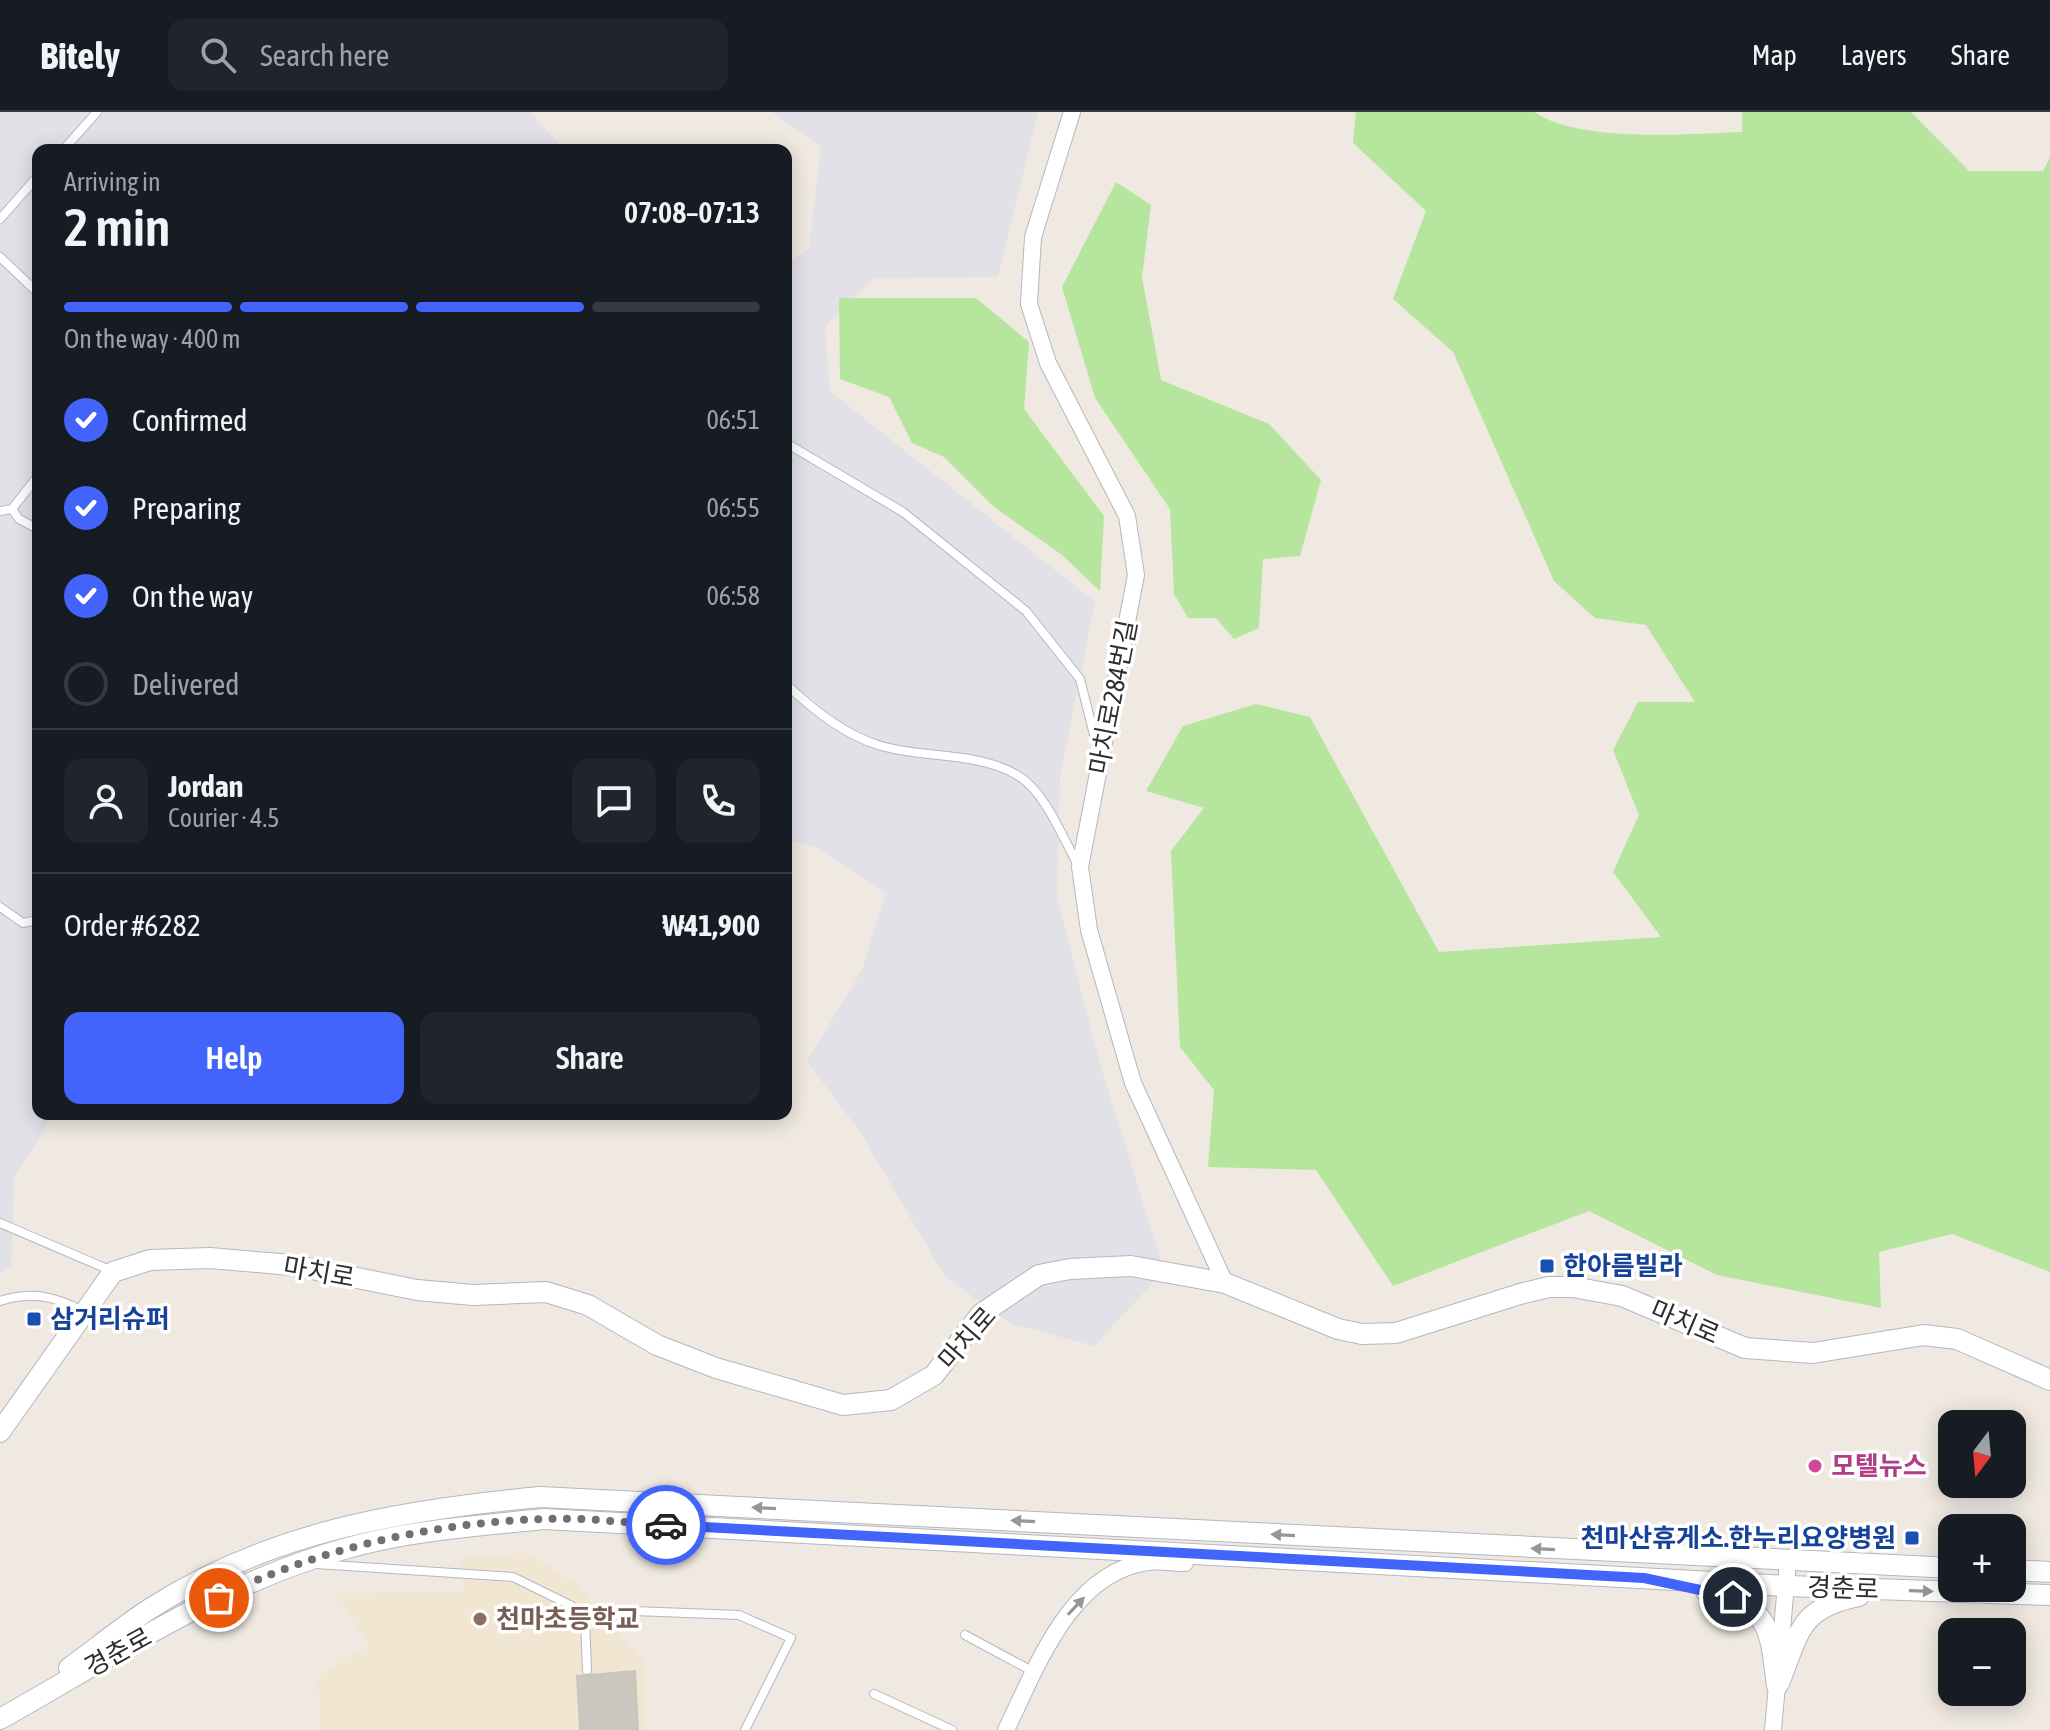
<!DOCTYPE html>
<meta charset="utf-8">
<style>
body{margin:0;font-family:"Asap Condensed","Noto Sans KR",sans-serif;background:#20242c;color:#f1f3f6;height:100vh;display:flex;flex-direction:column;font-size:30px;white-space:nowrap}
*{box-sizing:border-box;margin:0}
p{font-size:26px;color:#9ea1a6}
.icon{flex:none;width:44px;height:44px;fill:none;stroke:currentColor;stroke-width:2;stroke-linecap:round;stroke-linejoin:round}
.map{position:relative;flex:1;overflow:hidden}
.sheet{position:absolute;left:32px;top:32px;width:760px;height:976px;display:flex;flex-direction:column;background:#171b24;border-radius:16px;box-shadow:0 4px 20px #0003}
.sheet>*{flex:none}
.needle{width:52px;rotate:196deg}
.buttons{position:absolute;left:1938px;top:1298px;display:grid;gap:16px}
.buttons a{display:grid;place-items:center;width:88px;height:88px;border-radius:16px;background:#171b24;box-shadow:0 4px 20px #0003;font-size:40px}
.pin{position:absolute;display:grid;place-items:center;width:68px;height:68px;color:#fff;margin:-34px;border:4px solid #fff;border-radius:50%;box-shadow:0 2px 8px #0007}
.courier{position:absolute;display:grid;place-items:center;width:80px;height:80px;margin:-40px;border:6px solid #4264fb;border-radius:50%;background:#fff;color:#222;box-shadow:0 2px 10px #0007}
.overview em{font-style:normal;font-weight:600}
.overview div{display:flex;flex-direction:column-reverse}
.overview{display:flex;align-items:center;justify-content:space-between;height:136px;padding:0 32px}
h1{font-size:52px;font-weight:600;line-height:60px}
.bar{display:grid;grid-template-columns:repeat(4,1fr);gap:12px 8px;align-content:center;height:96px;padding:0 32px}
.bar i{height:10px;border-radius:6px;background:#363941}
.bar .selected{background:#4264fb}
.bar p{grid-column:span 4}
.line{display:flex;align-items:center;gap:20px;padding:0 32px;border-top:2px solid #363941}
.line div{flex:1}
.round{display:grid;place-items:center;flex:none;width:84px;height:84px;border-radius:16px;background:#20242c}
ol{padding:0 32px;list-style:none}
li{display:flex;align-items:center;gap:24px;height:88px}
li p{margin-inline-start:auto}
li .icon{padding:8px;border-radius:50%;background:#4264fb;color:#fff;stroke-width:4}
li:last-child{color:#9ea1a6}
li i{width:44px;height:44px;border:4px solid #363941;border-radius:50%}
.button{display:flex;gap:16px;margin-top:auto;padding:16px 32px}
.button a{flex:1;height:92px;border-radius:16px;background:#4264fb;color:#fff;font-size:32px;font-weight:600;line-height:92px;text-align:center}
.button a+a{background:#20242c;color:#f1f3f6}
header{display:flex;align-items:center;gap:48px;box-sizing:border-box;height:112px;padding:0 40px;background:#171b24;border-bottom:2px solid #363941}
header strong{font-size:38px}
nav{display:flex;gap:44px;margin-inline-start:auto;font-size:28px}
.search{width:560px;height:72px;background:#20242c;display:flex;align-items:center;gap:20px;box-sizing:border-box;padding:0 28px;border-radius:16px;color:#9ea1a6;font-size:30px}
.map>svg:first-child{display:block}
.industrial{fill:#e3e1e8}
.education{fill:#f0e6d1}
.green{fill:#b6e59e}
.building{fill:#cbc7bf;stroke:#cbc5ba;stroke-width:2}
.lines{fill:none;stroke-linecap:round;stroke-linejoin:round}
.service-casing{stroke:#b4b7c1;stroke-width:10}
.minor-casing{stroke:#b4b7c1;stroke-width:18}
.tertiary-casing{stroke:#b4b7c1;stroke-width:22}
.service{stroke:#fff;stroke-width:8}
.minor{stroke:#fff;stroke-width:16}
.tertiary{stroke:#fff;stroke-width:20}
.oneway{fill:#969696}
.done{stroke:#726f6d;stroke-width:8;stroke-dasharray:0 14.4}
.route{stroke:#4264fb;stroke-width:10}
.transit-dot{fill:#1a4fb4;stroke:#fff;stroke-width:3}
.hotel-dot{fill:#d1479c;stroke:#fff;stroke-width:3}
.education-dot{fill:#8d6e63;stroke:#fff;stroke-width:3}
.labels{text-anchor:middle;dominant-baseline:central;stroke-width:7;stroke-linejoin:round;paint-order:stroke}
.street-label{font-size:26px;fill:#2e2e2e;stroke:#fff}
.transit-label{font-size:26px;font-weight:bold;fill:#164399;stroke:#fff;text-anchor:start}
.hotel-label{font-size:26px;font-weight:bold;fill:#b23c85;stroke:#fff;text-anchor:start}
.education-label{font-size:26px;font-weight:bold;fill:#785e54;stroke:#fff;text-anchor:start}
</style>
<header>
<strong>Bitely</strong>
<div class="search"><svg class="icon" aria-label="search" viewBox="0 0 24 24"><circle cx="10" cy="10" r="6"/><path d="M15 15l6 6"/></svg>Search here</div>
<nav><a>Map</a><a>Layers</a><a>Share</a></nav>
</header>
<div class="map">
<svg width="2050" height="1618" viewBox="0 0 2050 1618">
<rect width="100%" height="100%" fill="#efe9e1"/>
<!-- industrial -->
<g class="industrial">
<polygon points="0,0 530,0 565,38 38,38 38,1002 54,1002 14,1066 11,1155 0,1161"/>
<polygon points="772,0 1038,0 998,165 873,166 825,214 830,279 1095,490 1060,665 1057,785 1098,945 1164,1159 1094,1234 1012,1212 946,1166 860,1020 807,949 862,858 886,781 817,736 786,726 786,153 809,136 821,35"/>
</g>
<!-- education -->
<polygon class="education" points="529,1441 575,1471 646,1552 646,1618 320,1618 318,1564 369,1533 335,1481 464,1479 461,1445"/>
<!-- green -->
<g class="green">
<path d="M 1356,0 L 1534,0 C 1580,31 1687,22 1742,20 L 1742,0 L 1911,0 L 1969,59 L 2043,59 L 2050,45 L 2050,1160 L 1952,1122 L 1879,1140 L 1881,1196 L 1717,1163 L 1589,1099 L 1393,1174 L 1316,1058 L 1208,1055 L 1214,978 L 1180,935 L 1171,739 L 1204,696 L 1146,679 L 1183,614 L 1256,592 L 1310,605 L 1439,840 L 1661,825 L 1613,760 L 1639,703 L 1613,638 L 1638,590 L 1695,590 L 1646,513 L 1595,506 L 1554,469 L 1453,240 L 1393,187 L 1426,99 L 1353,31 Z"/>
<polygon points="1116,70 1151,93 1142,165 1161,268 1269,312 1321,368 1300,444 1263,447 1259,516 1234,527 1216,506 1188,506 1174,482 1170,397 1095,286 1062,175"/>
<polygon points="839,186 976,186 1029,230 1024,297 1104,404 1100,479 1062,443 994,395 944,345 912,331 889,285 840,267"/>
</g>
<!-- building -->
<polygon class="building" points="635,1559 638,1618 580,1618 577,1564"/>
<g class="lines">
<!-- service casing -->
<g class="service-casing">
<g id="service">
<polyline points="63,38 97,0"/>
<polyline points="0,107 38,64"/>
<polyline points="0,145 38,181"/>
<polyline points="786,331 903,400 1026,499 1080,567 1098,639"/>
<polyline points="12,397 19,407 38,417"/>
<polyline points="0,399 12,397 38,364"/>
<path d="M 786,572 C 812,597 843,622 878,633 C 922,647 976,639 1017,663 C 1046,680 1063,727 1079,755"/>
<polyline points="0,795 23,811 38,808"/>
<polyline points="0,1111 112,1159"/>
<path d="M 0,1189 C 32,1179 54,1184 83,1199"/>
<polyline points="316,1452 513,1465 572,1494 585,1507 587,1558"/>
<polyline points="634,1499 739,1503 791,1526 745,1618"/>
<polyline points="965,1523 1034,1560"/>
<polyline points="874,1582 952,1618"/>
</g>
</g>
<!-- minor casing -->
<g class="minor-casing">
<g id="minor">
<polyline points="1072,0 1033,125 1029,192 1048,251 1127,404 1136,463 1080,755 1089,818 1133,971 1225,1171"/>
<path d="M 1006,1618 C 1036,1557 1070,1460 1148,1450 C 1160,1448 1173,1451 1185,1451"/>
<polyline points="1773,1618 1788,1450"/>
</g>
</g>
<!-- tertiary casing -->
<g class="tertiary-casing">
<g id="tertiary">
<polyline points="0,1320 113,1160 150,1148 210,1146 292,1153 417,1178 473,1183 546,1180 588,1193 657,1233 716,1256 843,1293 891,1288 934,1263 981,1202 1039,1163 1070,1157 1131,1154 1225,1171 1338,1217 1362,1222 1396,1221 1520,1182 1549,1175 1573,1175 1622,1184 1745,1236 1813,1241 1924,1223 1957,1227 2050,1268"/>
<polyline points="2012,1458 2050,1460"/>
<path d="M 1706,1479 C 1770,1493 1770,1516 1777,1574"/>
<path d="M 69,1556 C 95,1537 121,1516 148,1498 C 268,1420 400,1398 540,1385 L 1952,1456"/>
<path d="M 1779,1571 C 1800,1519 1799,1496 1859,1484"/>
<path d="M 0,1607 C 111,1545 221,1471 344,1437 C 409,1418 477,1414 544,1407 L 1787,1474 L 2050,1483"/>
</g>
</g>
<!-- service -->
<use href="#service" class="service"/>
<!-- minor -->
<use href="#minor" class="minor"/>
<!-- tertiary -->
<use href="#tertiary" class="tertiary"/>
</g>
<!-- one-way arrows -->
<defs><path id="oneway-solid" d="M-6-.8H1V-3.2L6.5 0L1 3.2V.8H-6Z" transform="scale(2)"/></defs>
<g class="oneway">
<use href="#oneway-solid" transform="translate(764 1396) rotate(-177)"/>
<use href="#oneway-solid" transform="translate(1023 1409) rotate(-177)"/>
<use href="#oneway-solid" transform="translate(1283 1423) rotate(-177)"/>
<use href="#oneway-solid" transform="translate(1543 1437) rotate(-177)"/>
<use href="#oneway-solid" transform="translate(1921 1479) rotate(2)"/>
<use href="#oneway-solid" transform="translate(1076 1494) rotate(-47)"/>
</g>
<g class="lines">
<!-- done -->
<path class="done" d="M 219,1486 C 313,1437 438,1410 544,1407 C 584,1405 626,1411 666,1413"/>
<!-- route -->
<polyline class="route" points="666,1413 1644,1466 1733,1485"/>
</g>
<!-- markers -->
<g class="transit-dot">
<rect x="1539" y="1146" width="16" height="16" rx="4"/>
<rect x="26" y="1199" width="16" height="16" rx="4"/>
<rect x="1904" y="1418" width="16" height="16" rx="4"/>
</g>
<circle class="hotel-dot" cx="1815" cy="1354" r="8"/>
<circle class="education-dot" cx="480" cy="1507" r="8"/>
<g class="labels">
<!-- street labels -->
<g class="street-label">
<text transform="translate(1113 585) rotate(-79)">마치로284번길</text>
<text transform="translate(319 1160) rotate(10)">마치로</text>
<text transform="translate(1685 1210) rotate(23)">마치로</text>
<text transform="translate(967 1226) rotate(-49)">마치로</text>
<text transform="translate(1843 1476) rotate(2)">경춘로</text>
<text transform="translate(118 1540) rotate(-29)">경춘로</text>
</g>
<!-- transit labels -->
<g class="transit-label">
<text x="1563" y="1154">한아름빌라</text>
<text x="50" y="1207">삼거리슈퍼</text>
<text x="1896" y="1426" text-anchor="end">천마산휴게소.한누리요양병원</text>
</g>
<!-- hotel labels -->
<g class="hotel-label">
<text x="1831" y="1354">모텔뉴스</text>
</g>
<!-- education labels -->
<g class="education-label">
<text x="496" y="1507">천마초등학교</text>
</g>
</g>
</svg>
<div class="buttons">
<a><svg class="needle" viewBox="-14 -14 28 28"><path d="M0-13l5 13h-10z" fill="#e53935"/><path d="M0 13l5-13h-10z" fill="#9ea1a6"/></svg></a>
<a>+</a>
<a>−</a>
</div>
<div class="pin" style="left:219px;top:1486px;background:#ea580c"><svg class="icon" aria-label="bag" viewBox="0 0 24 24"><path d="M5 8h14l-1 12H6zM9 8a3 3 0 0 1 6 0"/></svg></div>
<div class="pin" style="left:1733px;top:1485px;background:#1f2937"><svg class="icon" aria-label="home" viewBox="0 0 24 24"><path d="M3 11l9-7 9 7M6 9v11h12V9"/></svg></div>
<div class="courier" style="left:666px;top:1413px"><svg class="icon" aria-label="car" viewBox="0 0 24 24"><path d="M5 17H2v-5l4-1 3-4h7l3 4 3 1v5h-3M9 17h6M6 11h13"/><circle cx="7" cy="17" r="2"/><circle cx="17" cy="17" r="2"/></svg></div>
<section class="sheet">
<div class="overview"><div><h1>2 min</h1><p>Arriving in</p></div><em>07:08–07:13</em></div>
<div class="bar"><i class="selected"></i><i class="selected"></i><i class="selected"></i><i></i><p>On the way · 400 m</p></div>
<ol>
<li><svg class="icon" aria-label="check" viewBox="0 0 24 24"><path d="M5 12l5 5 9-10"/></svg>Confirmed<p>06:51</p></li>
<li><svg class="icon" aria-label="check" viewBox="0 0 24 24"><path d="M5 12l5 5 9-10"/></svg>Preparing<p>06:55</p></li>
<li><svg class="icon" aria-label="check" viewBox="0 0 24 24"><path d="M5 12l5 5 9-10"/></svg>On the way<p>06:58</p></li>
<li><i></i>Delivered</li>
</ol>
<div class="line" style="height:144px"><a class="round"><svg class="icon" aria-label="person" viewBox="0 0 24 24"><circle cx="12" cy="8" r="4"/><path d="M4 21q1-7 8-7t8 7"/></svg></a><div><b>Jordan</b><p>Courier · 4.5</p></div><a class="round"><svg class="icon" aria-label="chat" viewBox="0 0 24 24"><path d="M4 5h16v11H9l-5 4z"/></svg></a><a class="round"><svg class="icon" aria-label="phone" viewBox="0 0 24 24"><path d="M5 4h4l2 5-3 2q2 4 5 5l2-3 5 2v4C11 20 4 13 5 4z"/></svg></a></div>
<div class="line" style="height:104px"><div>Order #6282</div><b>₩41,900</b></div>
<div class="button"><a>Help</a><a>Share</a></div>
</section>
</div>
